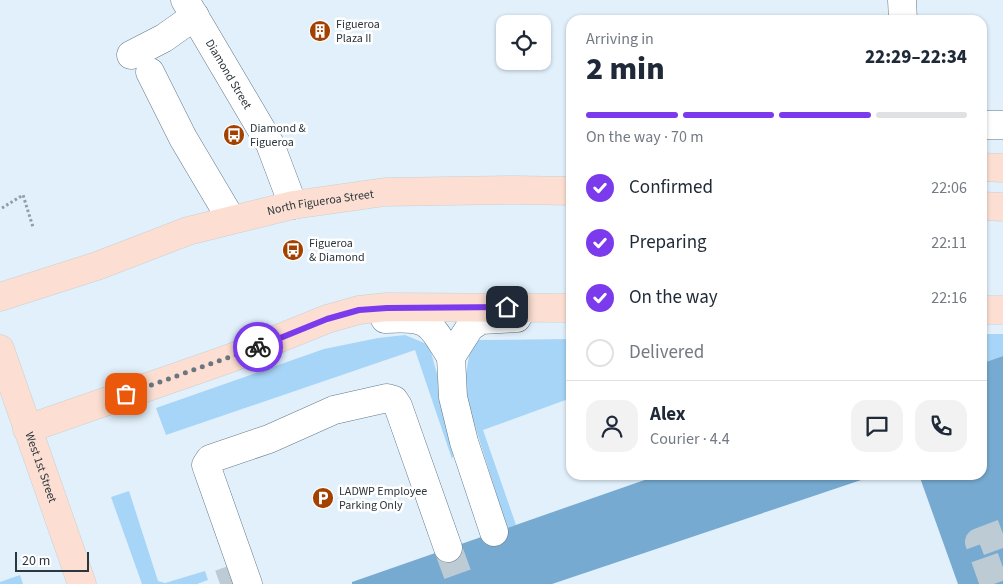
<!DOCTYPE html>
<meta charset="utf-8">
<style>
body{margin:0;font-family:"Source Sans 3",sans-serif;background:#f2f2f3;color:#1f2937;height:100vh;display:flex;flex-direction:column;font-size:19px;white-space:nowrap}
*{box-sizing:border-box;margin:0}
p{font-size:16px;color:#747a83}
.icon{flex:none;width:28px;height:28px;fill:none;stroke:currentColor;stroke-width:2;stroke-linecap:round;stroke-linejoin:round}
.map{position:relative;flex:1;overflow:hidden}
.panel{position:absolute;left:566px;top:15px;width:421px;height:465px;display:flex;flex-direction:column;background:#fff;border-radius:15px;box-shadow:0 1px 4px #0004}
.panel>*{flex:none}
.buttons{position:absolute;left:496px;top:15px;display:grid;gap:10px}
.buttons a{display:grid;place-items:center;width:55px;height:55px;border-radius:10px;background:#fff;box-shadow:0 1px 4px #0004;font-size:25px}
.scale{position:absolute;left:15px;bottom:12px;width:74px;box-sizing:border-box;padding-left:5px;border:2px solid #2c363d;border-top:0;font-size:14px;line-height:18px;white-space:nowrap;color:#2c363d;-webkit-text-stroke:4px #fff;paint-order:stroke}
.pin{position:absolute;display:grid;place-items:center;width:42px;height:42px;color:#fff;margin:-21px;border-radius:10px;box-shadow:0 2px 8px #0006}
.courier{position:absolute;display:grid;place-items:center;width:50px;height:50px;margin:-25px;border:4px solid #7c3aed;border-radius:50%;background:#fff;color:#222;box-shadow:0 1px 6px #0007}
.overview em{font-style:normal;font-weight:800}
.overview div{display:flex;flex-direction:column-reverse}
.overview{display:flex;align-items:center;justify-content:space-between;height:85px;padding:0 20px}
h1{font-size:32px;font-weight:800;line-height:38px}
.bar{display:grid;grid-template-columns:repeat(4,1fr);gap:8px 5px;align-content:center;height:60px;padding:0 20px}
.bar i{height:6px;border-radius:4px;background:#e0e1e3}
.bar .current{background:#7c3aed}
.bar p{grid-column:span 4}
.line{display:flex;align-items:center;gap:12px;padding:0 20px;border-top:1px solid #e0e1e3}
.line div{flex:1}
.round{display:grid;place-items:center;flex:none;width:52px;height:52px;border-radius:15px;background:#f2f2f3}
ol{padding:0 20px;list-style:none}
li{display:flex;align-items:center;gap:15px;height:55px}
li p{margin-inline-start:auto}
li .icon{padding:5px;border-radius:50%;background:#7c3aed;color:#fff;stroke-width:4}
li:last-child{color:#747a83}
li i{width:28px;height:28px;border:2px solid #e0e1e3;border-radius:50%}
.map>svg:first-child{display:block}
.green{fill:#a7d5f7}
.water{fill:#76aad0}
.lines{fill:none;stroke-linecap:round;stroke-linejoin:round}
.minor-tunnel{stroke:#bdcbd5;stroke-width:28;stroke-dasharray:28 14;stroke-linecap:butt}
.minor-casing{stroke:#63798a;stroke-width:29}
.major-casing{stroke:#cccfd0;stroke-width:29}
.path{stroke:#919da7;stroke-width:3;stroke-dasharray:2.5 2.5;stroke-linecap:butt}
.minor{stroke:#fff;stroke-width:28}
.major{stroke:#fcdfd2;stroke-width:28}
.done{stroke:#6b7780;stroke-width:5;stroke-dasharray:0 9}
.route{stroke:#7c3aed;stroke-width:6}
.labels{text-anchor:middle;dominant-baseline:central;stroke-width:5;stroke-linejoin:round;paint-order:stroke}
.poi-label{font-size:12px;fill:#2c363d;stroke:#fff;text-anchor:start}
.street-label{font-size:12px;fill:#2c363d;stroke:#fff}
</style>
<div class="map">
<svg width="1003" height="584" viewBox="0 0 1003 584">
<rect width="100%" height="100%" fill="#e1f0fb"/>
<!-- green -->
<g class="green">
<polygon points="983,334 1003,334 1003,356 983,363"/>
<polygon points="405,335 429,345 457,447 452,459 415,350 166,435 156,408 324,349 378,338"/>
<polygon points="571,339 571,398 483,430 516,525 507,528 466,397 466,374 469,356 476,340"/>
<polygon points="129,491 158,581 165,583 205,571 208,580 197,584 142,584 111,497"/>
<polygon points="20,575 23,584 0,584 0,582"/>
</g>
<!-- water -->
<g class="water">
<polygon points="1003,356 1003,584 958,584 919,475 982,475 983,363"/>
<polygon points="659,475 876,475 552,584 352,584 352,582"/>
</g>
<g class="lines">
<!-- minor-tunnel -->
<g class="minor-tunnel">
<polyline points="448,548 461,584"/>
<polyline points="220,584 231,580 248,584"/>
<polyline points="994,584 979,542 1003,533"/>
</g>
<!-- minor casing -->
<g class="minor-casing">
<g id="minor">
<path id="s1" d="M 185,0 L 270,144 L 293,205"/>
<polyline points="902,0 903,20"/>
<polyline points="131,55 164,38 195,16"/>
<polyline points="150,72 183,138 231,219"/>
<polyline points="982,125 1003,125"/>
<path d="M 385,319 C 429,316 429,322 451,357"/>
<polyline points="494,532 464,442 453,397 451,357 470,327 481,320 517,318"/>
<polyline points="248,584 206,465 210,459 269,439 334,410 387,398 394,400 398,406 448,548"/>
</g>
</g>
<!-- major casing -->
<g class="major-casing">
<g id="major">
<polyline points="982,167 1003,168"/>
<polyline points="982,206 1003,207"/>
<path id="s2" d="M 0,297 L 97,266 L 188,231 L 293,205 L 385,192 L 515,190 L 571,191"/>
<polyline points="982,310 1003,310"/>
<path id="s3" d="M 0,349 L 82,584"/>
<polyline points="27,429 231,358 327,319 359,310 387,307 571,308"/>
</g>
</g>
<!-- path -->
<polyline class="path" points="2,208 23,195 33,227"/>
<!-- minor -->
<use href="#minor" class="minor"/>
<!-- major -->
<use href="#major" class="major"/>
</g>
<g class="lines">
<!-- done -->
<polyline class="done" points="126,394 258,347"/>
<!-- route -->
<polyline class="route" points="258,347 327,319 359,310 387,308 507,307"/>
</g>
<!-- icons -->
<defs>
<g id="building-disc" transform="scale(1.125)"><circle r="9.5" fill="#a34101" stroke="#fff"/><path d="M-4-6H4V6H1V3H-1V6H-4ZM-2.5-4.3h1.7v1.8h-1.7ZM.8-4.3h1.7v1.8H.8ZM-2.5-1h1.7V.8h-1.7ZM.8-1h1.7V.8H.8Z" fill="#fff"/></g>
<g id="bus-disc" transform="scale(1.125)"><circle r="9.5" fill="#a34101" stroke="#fff"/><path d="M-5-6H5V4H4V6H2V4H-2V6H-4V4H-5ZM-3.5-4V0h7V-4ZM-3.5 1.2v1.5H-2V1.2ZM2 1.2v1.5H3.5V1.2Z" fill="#fff"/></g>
<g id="parking-disc" transform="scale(1.125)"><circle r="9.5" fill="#a34101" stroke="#fff"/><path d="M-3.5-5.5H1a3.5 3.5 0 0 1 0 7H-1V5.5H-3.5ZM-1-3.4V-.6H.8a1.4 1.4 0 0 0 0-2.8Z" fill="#fff"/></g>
</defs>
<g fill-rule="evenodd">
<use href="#building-disc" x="320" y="31"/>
<use href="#bus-disc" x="234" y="135"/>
<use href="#bus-disc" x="293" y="250"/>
<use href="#parking-disc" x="323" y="498"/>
</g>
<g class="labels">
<!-- poi labels -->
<g class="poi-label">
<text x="336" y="24">Figueroa<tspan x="336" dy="14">Plaza II</tspan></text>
<text x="250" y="128">Diamond &amp;<tspan x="250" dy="14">Figueroa</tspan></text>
<text x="309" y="243">Figueroa<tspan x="309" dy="14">&amp; Diamond</tspan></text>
<text x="339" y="491">LADWP Employee<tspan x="339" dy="14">Parking Only</tspan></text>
</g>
<!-- street labels -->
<g class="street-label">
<text stroke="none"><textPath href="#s1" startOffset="86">Diamond Street</textPath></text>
<text stroke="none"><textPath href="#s2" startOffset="335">North Figueroa Street</textPath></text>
<text stroke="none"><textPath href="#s3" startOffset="125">West 1st Street</textPath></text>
</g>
</g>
</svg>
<div class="buttons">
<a><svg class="icon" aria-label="locate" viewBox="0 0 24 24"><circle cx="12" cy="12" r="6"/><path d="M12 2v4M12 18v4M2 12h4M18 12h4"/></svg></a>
</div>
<div class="scale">20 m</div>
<div class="pin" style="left:126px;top:394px;background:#ea580c"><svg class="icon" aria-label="bag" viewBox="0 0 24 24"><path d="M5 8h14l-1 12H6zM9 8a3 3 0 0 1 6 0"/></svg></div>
<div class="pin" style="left:507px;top:307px;background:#1f2937"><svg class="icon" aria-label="home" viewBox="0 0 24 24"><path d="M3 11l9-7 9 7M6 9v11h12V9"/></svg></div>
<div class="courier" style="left:258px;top:347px"><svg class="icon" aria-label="bike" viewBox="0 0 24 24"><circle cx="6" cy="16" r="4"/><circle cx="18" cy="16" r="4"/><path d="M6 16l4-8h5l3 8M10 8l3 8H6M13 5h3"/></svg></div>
<section class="panel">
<div class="overview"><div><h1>2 min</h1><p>Arriving in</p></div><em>22:29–22:34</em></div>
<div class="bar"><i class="current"></i><i class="current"></i><i class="current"></i><i></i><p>On the way · 70 m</p></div>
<ol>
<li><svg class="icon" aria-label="check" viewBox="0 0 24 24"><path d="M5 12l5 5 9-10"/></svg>Confirmed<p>22:06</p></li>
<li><svg class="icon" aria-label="check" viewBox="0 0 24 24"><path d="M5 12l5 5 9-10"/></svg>Preparing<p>22:11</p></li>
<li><svg class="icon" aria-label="check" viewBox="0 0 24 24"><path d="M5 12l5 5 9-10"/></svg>On the way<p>22:16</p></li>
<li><i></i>Delivered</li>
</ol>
<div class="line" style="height:90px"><a class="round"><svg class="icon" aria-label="person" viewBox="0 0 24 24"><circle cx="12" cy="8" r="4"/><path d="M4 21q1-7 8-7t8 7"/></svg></a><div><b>Alex</b><p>Courier · 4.4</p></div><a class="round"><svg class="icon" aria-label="chat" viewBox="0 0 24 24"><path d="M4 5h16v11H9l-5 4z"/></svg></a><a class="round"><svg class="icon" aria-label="phone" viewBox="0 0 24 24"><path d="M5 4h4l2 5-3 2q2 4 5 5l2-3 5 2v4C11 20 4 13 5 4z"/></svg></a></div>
</section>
</div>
